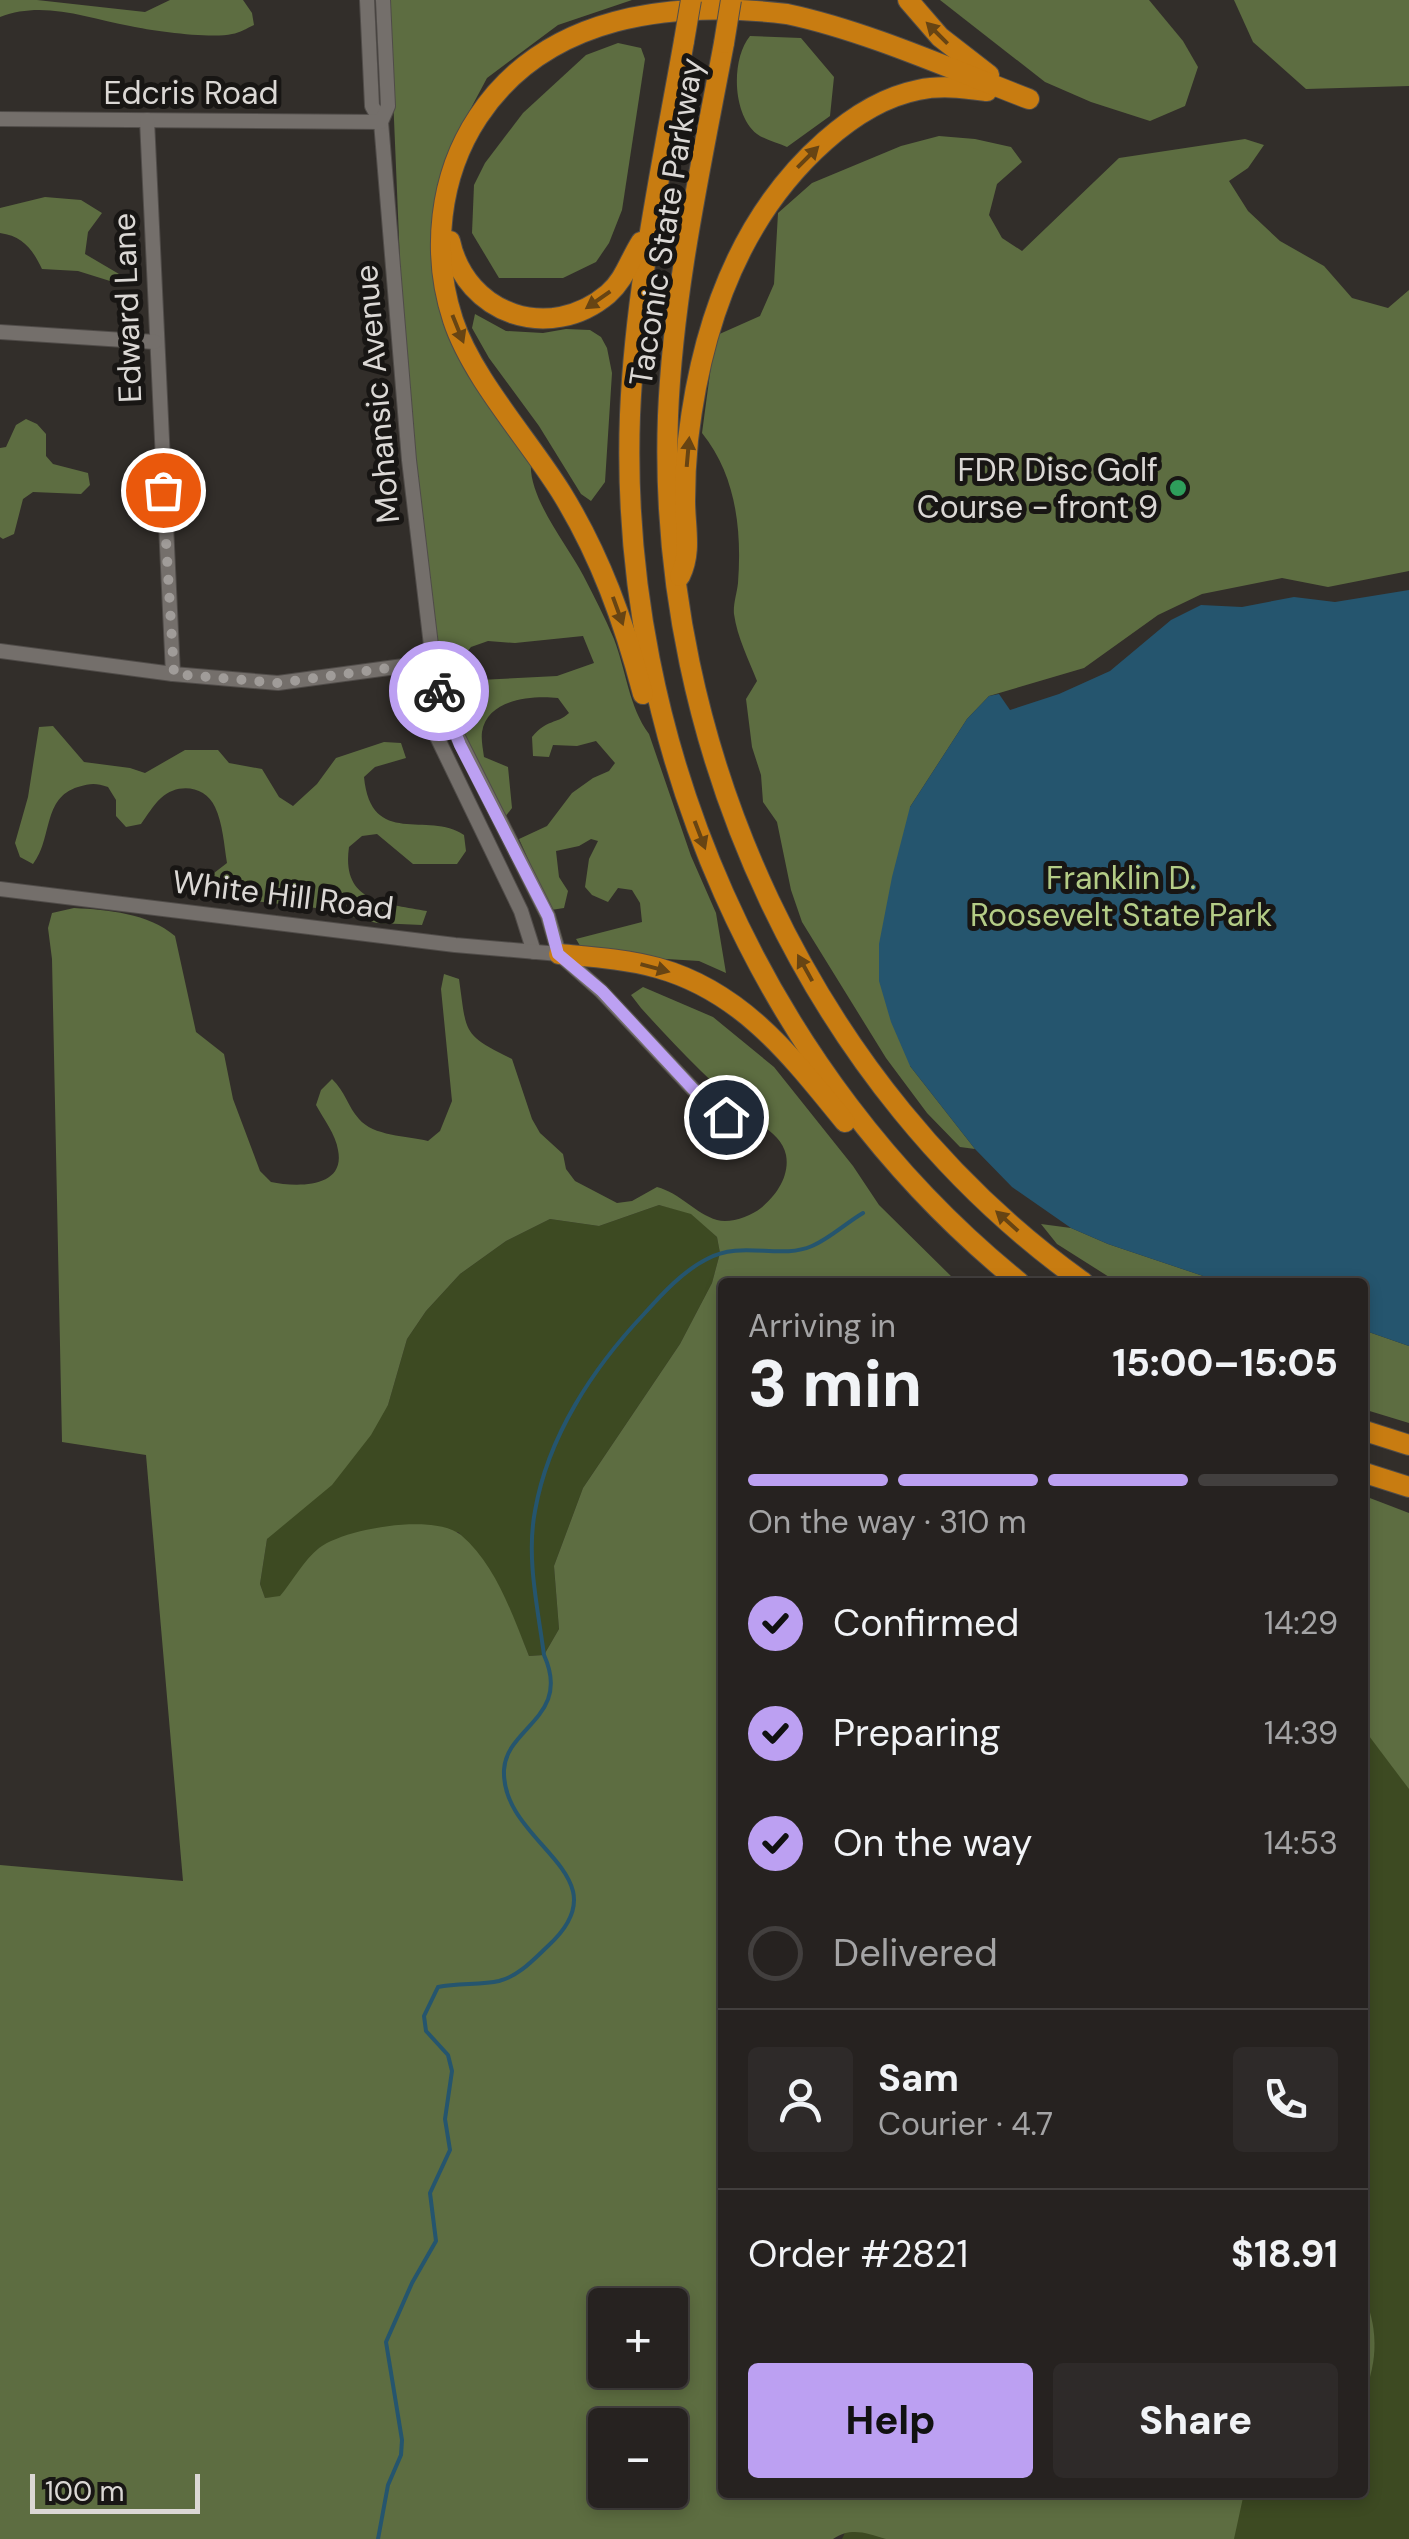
<!DOCTYPE html>
<meta charset="utf-8">
<style>
body{margin:0;font-family:"DM Sans",sans-serif;background:#2e2a29;color:#f1f3f6;height:100vh;display:flex;flex-direction:column;font-size:38px;white-space:nowrap}
*{box-sizing:border-box;margin:0}
p{font-size:32px;color:#a4a4a5}
.icon{flex:none;width:55px;height:55px;fill:none;stroke:currentColor;stroke-width:2;stroke-linecap:round;stroke-linejoin:round}
.map{position:relative;flex:1;overflow:hidden}
.details{position:absolute;left:718px;top:1278px;width:650px;height:1220px;display:flex;flex-direction:column;background:#262220;border-radius:10px;box-shadow:0 5px 15px #0003,0 0 0 2px #423f3e}
.details>*{flex:none}
.tools{position:absolute;left:588px;top:2288px;display:grid;gap:20px}
.tools a{display:grid;place-items:center;width:100px;height:100px;border-radius:10px;background:#262220;box-shadow:0 5px 15px #0003,0 0 0 2px #423f3e;font-size:50px}
.scale{position:absolute;left:30px;bottom:25px;width:170px;box-sizing:border-box;padding-left:10px;border:5px solid #dbd8d5;border-top:0;font-size:28px;line-height:35px;white-space:nowrap;color:#dbd8d5;-webkit-text-stroke:8px #181614;paint-order:stroke}
.pin{position:absolute;display:grid;place-items:center;width:85px;height:85px;color:#fff;margin:-42px;border:5px solid #fff;border-radius:50%;box-shadow:0 2px 10px #0007}
.courier{position:absolute;display:grid;place-items:center;width:100px;height:100px;margin:-50px;border:8px solid #bca0f2;border-radius:50%;background:#fff;color:#222;box-shadow:0 2px 12px #0007}
.summary em{font-style:normal;font-weight:800}
.summary div{display:flex;flex-direction:column-reverse}
.summary{display:flex;align-items:center;justify-content:space-between;height:170px;padding:0 30px}
h1{font-size:65px;font-weight:800;line-height:75px}
.bar{display:grid;grid-template-columns:repeat(4,1fr);gap:15px 10px;align-content:center;height:120px;padding:0 30px}
.bar i{height:12px;border-radius:8px;background:#423f3e}
.bar .current{background:#bca0f2}
.bar p{grid-column:span 4}
.line{display:flex;align-items:center;gap:25px;padding:0 30px;border-top:2px solid #423f3e}
.line div{flex:1}
.round{display:grid;place-items:center;flex:none;width:105px;height:105px;border-radius:10px;background:#2e2a29}
ol{padding:0 30px;list-style:none}
li{display:flex;align-items:center;gap:30px;height:110px}
li p{margin-inline-start:auto}
li .icon{padding:10px;border-radius:50%;background:#bca0f2;color:#111;stroke-width:4}
li:last-child{color:#a4a4a5}
li i{width:55px;height:55px;border:5px solid #423f3e;border-radius:50%}
.cta{display:flex;gap:20px;margin-top:auto;padding:20px 30px}
.cta a{flex:1;height:115px;border-radius:10px;background:#bca0f2;color:#111;font-size:40px;font-weight:800;line-height:115px;text-align:center}
.cta a+a{background:#2e2a29;color:#f1f3f6}
.map>svg:first-child{display:block}
.green{fill:#3d4a22}
.forest{fill:#5d6d41;fill-rule:evenodd}
.water{fill:#25556e}
.lines{fill:none;stroke-linecap:round;stroke-linejoin:round}
.stream{stroke:#25556e;stroke-width:4}
.minor-casing{stroke:#504c49;stroke-width:16}
.highway-casing{stroke:#504c49;stroke-width:22}
.minor{stroke:#746f6b;stroke-width:14}
.highway{stroke:#c87c11;stroke-width:20}
.highway-bridge-casing{stroke:#504c49;stroke-width:22;stroke-linecap:butt}
.highway-bridge{stroke:#c87c11;stroke-width:20}
.oneway{fill:#674413}
.done{stroke:#a09c99;stroke-width:10;stroke-dasharray:0 18}
.route{stroke:#bca0f2;stroke-width:12}
.leisure-dot{fill:#2e9e5b;stroke:#181614;stroke-width:4}
.labels{text-anchor:middle;dominant-baseline:central;stroke-width:10;stroke-linejoin:round;paint-order:stroke}
.street-label{font-size:32px;fill:#dbd8d5;stroke:#181614}
.poi-label{font-size:32px;fill:#dbd8d5;stroke:#181614;text-anchor:end}
.park-label{font-size:32px;fill:#b4cc86;stroke:#181614}
</style>
<div class="map">
<svg width="1409" height="2539" viewBox="0 0 1409 2539">
<rect width="100%" height="100%" fill="#322e2a"/>
<!-- green -->
<g class="green">
<path d="M 659,1205 L 691,1213 L 717,1237 L 720,1253 L 712,1283 L 680,1344 L 583,1488 L 554,1566 L 559,1629 L 544,1655 L 529,1656 C 510,1610 493,1568 458,1532 L 319,1548 L 280,1597 L 265,1598 L 260,1584 L 267,1539 L 388,1405 L 407,1339 L 426,1311 L 460,1274 L 506,1241 L 550,1219 L 599,1226 Z"/>
<polygon points="1363,1686 1409,1755 1409,2539 842,2539 854,2514 854,2493 1362,2492"/>
</g>
<!-- forest -->
<g class="forest">
<path d="M 0,0 L 37,0 L 145,12 L 170,0 L 243,0 L 252,13 L 254,25 C 247,28 240,33 232,34 C 212,39 153,31 130,26 C 87,18 43,0 0,17 Z"/>
<path d="M 389,0 L 632,0 L 558,25 L 487,78 L 454,140 L 439,283 L 532,456 C 523,492 567,544 583,575 C 594,596 605,618 614,639 C 626,670 629,707 649,734 L 691,856 L 716,913 L 726,973 L 699,961 L 585,954 L 576,939 L 642,922 L 640,903 L 632,890 L 618,888 L 608,902 L 592,895 L 585,887 L 589,859 L 598,841 L 591,839 L 579,846 L 556,851 L 559,877 L 568,891 L 564,908 L 551,910 L 519,839 L 547,826 L 572,793 L 593,778 L 609,771 L 615,763 L 596,741 L 577,746 L 553,745 L 549,757 L 533,756 L 532,737 C 548,718 556,725 569,713 L 558,698 C 532,695 487,699 482,732 C 481,740 483,749 484,757 L 508,767 L 512,808 L 505,817 L 452,718 L 448,690 L 479,680 L 557,676 L 594,663 L 583,636 L 515,643 L 488,641 L 471,647 L 457,664 L 453,678 L 442,669 L 424,564 L 403,334 Z"/>
<polygon points="940,0 1149,0 1183,41 1198,67 1185,106 1150,121 1091,102 1045,82"/>
<polygon points="1234,0 1409,0 1409,86 1306,89 1253,42"/>
<path d="M 750,36 L 801,38 L 834,77 L 830,116 L 787,147 C 778,143 765,140 757,134 C 732,114 731,59 750,36 Z"/>
<polygon points="618,43 641,48 645,59 622,210 609,243 596,262 563,278 499,278 472,233 474,185 485,163 523,113 586,55"/>
<path d="M 939,136 L 975,139 L 1011,147 L 1022,162 L 997,184 L 989,215 L 1002,238 L 1022,251 L 1119,158 L 1245,139 L 1264,145 L 1248,168 L 1229,181 L 1248,211 L 1280,241 L 1324,266 L 1352,298 L 1388,308 L 1409,290 L 1409,571 L 1328,587 L 1282,578 L 1202,594 L 1158,615 L 1084,668 L 989,696 L 967,719 L 910,807 L 910,1066 L 975,1149 L 960,1147 L 927,1113 L 886,1058 L 802,922 L 791,890 L 777,822 L 763,802 L 761,775 L 752,747 L 746,699 L 757,681 C 749,660 737,637 734,614 C 733,604 737,593 738,583 C 742,530 736,475 702,433 L 715,336 L 760,316 L 774,284 L 778,213 L 812,183 L 901,146 Z"/>
<path d="M 45,197 L 81,200 L 102,213 L 88,232 L 85,254 L 119,274 L 110,281 L 78,271 L 42,269 C 33,250 23,236 0,233 L 0,208 Z"/>
<polygon points="475,314 506,331 543,333 566,329 590,330 601,337 607,348 612,373 605,482 591,501 581,494 539,426 489,358 472,328"/>
<polygon points="26,419 37,424 46,434 46,456 53,464 88,473 90,485 81,494 33,492 23,499 14,534 3,539 0,537 0,448 6,447 16,425"/>
<path d="M 53,726 L 84,762 L 130,768 L 145,773 L 185,750 L 218,750 L 229,763 L 262,769 L 279,797 L 293,806 L 317,784 L 336,758 L 384,742 L 401,743 L 406,758 L 375,767 L 364,777 C 371,849 428,810 464,835 L 466,851 L 457,864 L 413,864 L 377,834 L 362,836 L 349,847 C 341,903 385,903 427,911 L 422,925 L 377,923 L 316,908 L 211,896 L 201,883 L 227,863 C 224,845 223,824 215,807 C 206,786 178,782 161,798 C 153,805 147,816 141,824 L 126,827 L 116,816 L 116,800 L 108,787 C 96,783 91,783 78,787 C 42,798 53,838 33,864 L 20,857 L 15,843 L 28,797 L 39,727 Z"/>
<path d="M 74,908 C 108,910 148,913 175,936 L 196,1032 L 224,1054 L 233,1099 L 260,1171 L 271,1182 C 295,1187 346,1189 338,1150 C 336,1135 323,1118 316,1105 L 321,1090 L 332,1079 C 345,1091 348,1107 359,1119 C 373,1136 407,1136 428,1141 L 440,1131 L 452,1101 L 441,989 L 444,974 L 459,979 C 467,1035 462,1034 512,1059 L 532,1119 L 540,1133 L 563,1154 L 566,1169 L 575,1181 L 617,1203 L 632,1201 L 657,1187 C 680,1193 696,1214 717,1220 C 730,1224 751,1216 761,1208 C 776,1196 790,1176 786,1155 C 783,1139 768,1130 757,1121 C 714,1086 678,1049 641,1008 L 631,995 L 643,987 L 713,1017 L 774,1067 L 853,1166 L 879,1205 L 957,1282 L 722,1282 L 722,2492 L 1244,2493 L 1234,2539 L 886,2539 C 866,2533 851,2527 833,2539 L 0,2539 L 0,1865 L 183,1881 L 146,1455 L 62,1442 L 52,959 L 48,928 L 52,913 ZM 659,1205 L 691,1214 L 717,1237 L 720,1253 L 712,1283 L 680,1344 L 583,1488 L 554,1566 L 559,1629 L 544,1655 L 529,1656 C 512,1614 496,1565 461,1535 C 435,1513 345,1528 319,1548 C 304,1560 292,1582 280,1596 L 265,1598 L 260,1584 L 267,1539 L 332,1485 L 371,1435 L 388,1405 L 407,1339 L 426,1311 L 460,1274 L 506,1241 L 550,1219 L 599,1226 ZM 605,2305 L 670,2305 L 670,2370 L 605,2370 ZM 605,2425 L 670,2425 L 670,2490 L 605,2490 Z"/>
<polygon points="1041,1224 1071,1228 1108,1244 1221,1282 1117,1282 1057,1244"/>
<polygon points="1363,1330 1409,1346 1409,1423 1363,1409"/>
<polygon points="1362,1495 1409,1513 1409,1789 1363,1728"/>
<path d="M 1362,2290 C 1378,2326 1379,2360 1363,2396 Z"/>
</g>
<!-- water -->
<polygon class="water" points="1409,590 1409,1346 1363,1330 1362,1282 1221,1282 1108,1244 1071,1228 1012,1187 975,1149 910,1066 891,1022 879,981 879,944 892,877 910,807 967,719 989,696 999,694 1010,710 1059,694 1110,671 1171,620 1201,605 1242,607 1294,597 1335,602"/>
<g class="lines">
<!-- stream -->
<path class="stream" d="M 378,2539 L 388,2485 L 401,2455 L 402,2440 L 386,2342 L 412,2283 L 436,2241 L 430,2193 L 450,2150 L 445,2119 L 452,2071 L 448,2055 L 426,2031 L 424,2016 L 438,1987 C 458,1983 481,1985 499,1981 C 519,1976 534,1959 548,1946 C 627,1874 501,1845 504,1770 C 506,1727 572,1717 544,1655 C 538,1609 526,1558 535,1511 C 548,1436 593,1368 644,1314 C 662,1294 683,1271 707,1259 C 741,1240 780,1260 812,1246 C 829,1239 846,1223 863,1213"/>
<!-- minor casing -->
<g class="minor-casing">
<g id="minor">
<polyline points="367,0 372,106 381,122 409,460 433,662 445,711 548,916 559,954 601,991 693,1089 745,1130"/>
<polyline points="0,119 381,122 388,106 383,0"/>
<polyline points="147,120 173,674"/>
<polyline points="0,332 155,342"/>
<polyline points="0,651 173,674 278,683 433,662"/>
<polyline points="433,662 419,677 423,702 437,737 521,911 534,952"/>
<polyline points="0,889 455,945 559,954"/>
</g>
</g>
<!-- highway casing -->
<g class="highway-casing">
<g id="highway">
<polyline points="908,0 940,37 989,75"/>
<path d="M 684,41 C 662,165 635,290 630,415 C 618,743 763,1075 1019,1282"/>
<path d="M 724,43 C 701,166 673,291 668,416 C 656,746 812,1089 1083,1282"/>
<path d="M 450,241 C 466,315 550,343 608,294 C 625,279 629,261 641,242"/>
<path d="M 680,576 C 692,552 685,527 685,501 C 685,481 686,460 688,440 C 701,328 739,217 825,141 C 852,117 883,97 918,90 C 941,85 963,88 987,91"/>
<path d="M 643,694 C 624,622 600,555 561,492 C 528,439 472,378 453,320 C 431,253 439,176 478,117 C 546,14 673,0 787,14 C 867,31 953,70 1029,99"/>
<path d="M 559,954 C 592,957 626,959 658,968 C 743,992 792,1057 845,1122"/>
<polyline points="1362,1430 1409,1445"/>
<polyline points="1362,1472 1409,1487"/>
</g>
</g>
<!-- minor -->
<use href="#minor" class="minor"/>
<!-- highway -->
<use href="#highway" class="highway"/>
<!-- highway-bridge casing -->
<g class="highway-bridge-casing">
<g id="highway-bridge">
<polyline points="684,41 691,0"/>
<polyline points="724,43 731,0"/>
</g>
</g>
<!-- highway-bridge -->
<use href="#highway-bridge" class="highway-bridge"/>
</g>
<!-- one-way arrows -->
<defs><path id="oneway-solid" d="M-6-.8H1V-3.2L6.5 0L1 3.2V.8H-6Z" transform="scale(2.5)"/></defs>
<g class="oneway">
<use href="#oneway-solid" transform="translate(937 33) rotate(-135)"/>
<use href="#oneway-solid" transform="translate(808 157) rotate(-45)"/>
<use href="#oneway-solid" transform="translate(598 300) rotate(145)"/>
<use href="#oneway-solid" transform="translate(458 329) rotate(68)"/>
<use href="#oneway-solid" transform="translate(688 452) rotate(-85)"/>
<use href="#oneway-solid" transform="translate(618 611) rotate(70)"/>
<use href="#oneway-solid" transform="translate(700 835) rotate(69)"/>
<use href="#oneway-solid" transform="translate(655 968) rotate(15)"/>
<use href="#oneway-solid" transform="translate(805 968) rotate(-119)"/>
<use href="#oneway-solid" transform="translate(1007 1221) rotate(-138)"/>
</g>
<g class="lines">
<!-- done -->
<polyline class="done" points="163,490 174,674 278,683 433,662 439,691"/>
<!-- route -->
<polyline class="route" points="439,691 460,745 548,916 558,954 602,991 693,1089 726,1117"/>
</g>
<!-- markers -->
<circle class="leisure-dot" cx="1178" cy="488" r="10"/>
<g class="labels">
<!-- street labels -->
<g class="street-label">
<text x="191" y="93">Edcris Road</text>
<text transform="translate(666 222) rotate(-81)">Taconic State Parkway</text>
<text transform="translate(127 308) rotate(-92)">Edward Lane</text>
<text transform="translate(377 394) rotate(-95)">Mohansic Avenue</text>
<text transform="translate(283 895) rotate(7)">White Hill Road</text>
</g>
<!-- poi labels -->
<g class="poi-label">
<text x="1158" y="470">FDR Disc Golf<tspan x="1158" dy="37">Course - front 9</tspan></text>
</g>
<!-- park labels -->
<g class="park-label">
<text x="1121" y="878">Franklin D.<tspan x="1121" dy="37">Roosevelt State Park</tspan></text>
</g>
</g>
</svg>
<div class="tools">
<a>+</a>
<a>−</a>
</div>
<div class="scale">100 m</div>
<div class="pin" style="left:163px;top:490px;background:#ea580c"><svg class="icon" aria-label="bag" viewBox="0 0 24 24"><path d="M5 8h14l-1 12H6zM9 8a3 3 0 0 1 6 0"/></svg></div>
<div class="pin" style="left:726px;top:1117px;background:#1f2937"><svg class="icon" aria-label="home" viewBox="0 0 24 24"><path d="M3 11l9-7 9 7M6 9v11h12V9"/></svg></div>
<div class="courier" style="left:439px;top:691px"><svg class="icon" aria-label="bike" viewBox="0 0 24 24"><circle cx="6" cy="16" r="4"/><circle cx="18" cy="16" r="4"/><path d="M6 16l4-8h5l3 8M10 8l3 8H6M13 5h3"/></svg></div>
<section class="details">
<div class="summary"><div><h1>3 min</h1><p>Arriving in</p></div><em>15:00–15:05</em></div>
<div class="bar"><i class="current"></i><i class="current"></i><i class="current"></i><i></i><p>On the way · 310 m</p></div>
<ol>
<li><svg class="icon" aria-label="check" viewBox="0 0 24 24"><path d="M5 12l5 5 9-10"/></svg>Confirmed<p>14:29</p></li>
<li><svg class="icon" aria-label="check" viewBox="0 0 24 24"><path d="M5 12l5 5 9-10"/></svg>Preparing<p>14:39</p></li>
<li><svg class="icon" aria-label="check" viewBox="0 0 24 24"><path d="M5 12l5 5 9-10"/></svg>On the way<p>14:53</p></li>
<li><i></i>Delivered</li>
</ol>
<div class="line" style="height:180px"><a class="round"><svg class="icon" aria-label="person" viewBox="0 0 24 24"><circle cx="12" cy="8" r="4"/><path d="M4 21q1-7 8-7t8 7"/></svg></a><div><b>Sam</b><p>Courier · 4.7</p></div><a class="round"><svg class="icon" aria-label="phone" viewBox="0 0 24 24"><path d="M5 4h4l2 5-3 2q2 4 5 5l2-3 5 2v4C11 20 4 13 5 4z"/></svg></a></div>
<div class="line" style="height:130px"><div>Order #2821</div><b>$18.91</b></div>
<div class="cta"><a>Help</a><a>Share</a></div>
</section>
</div>
